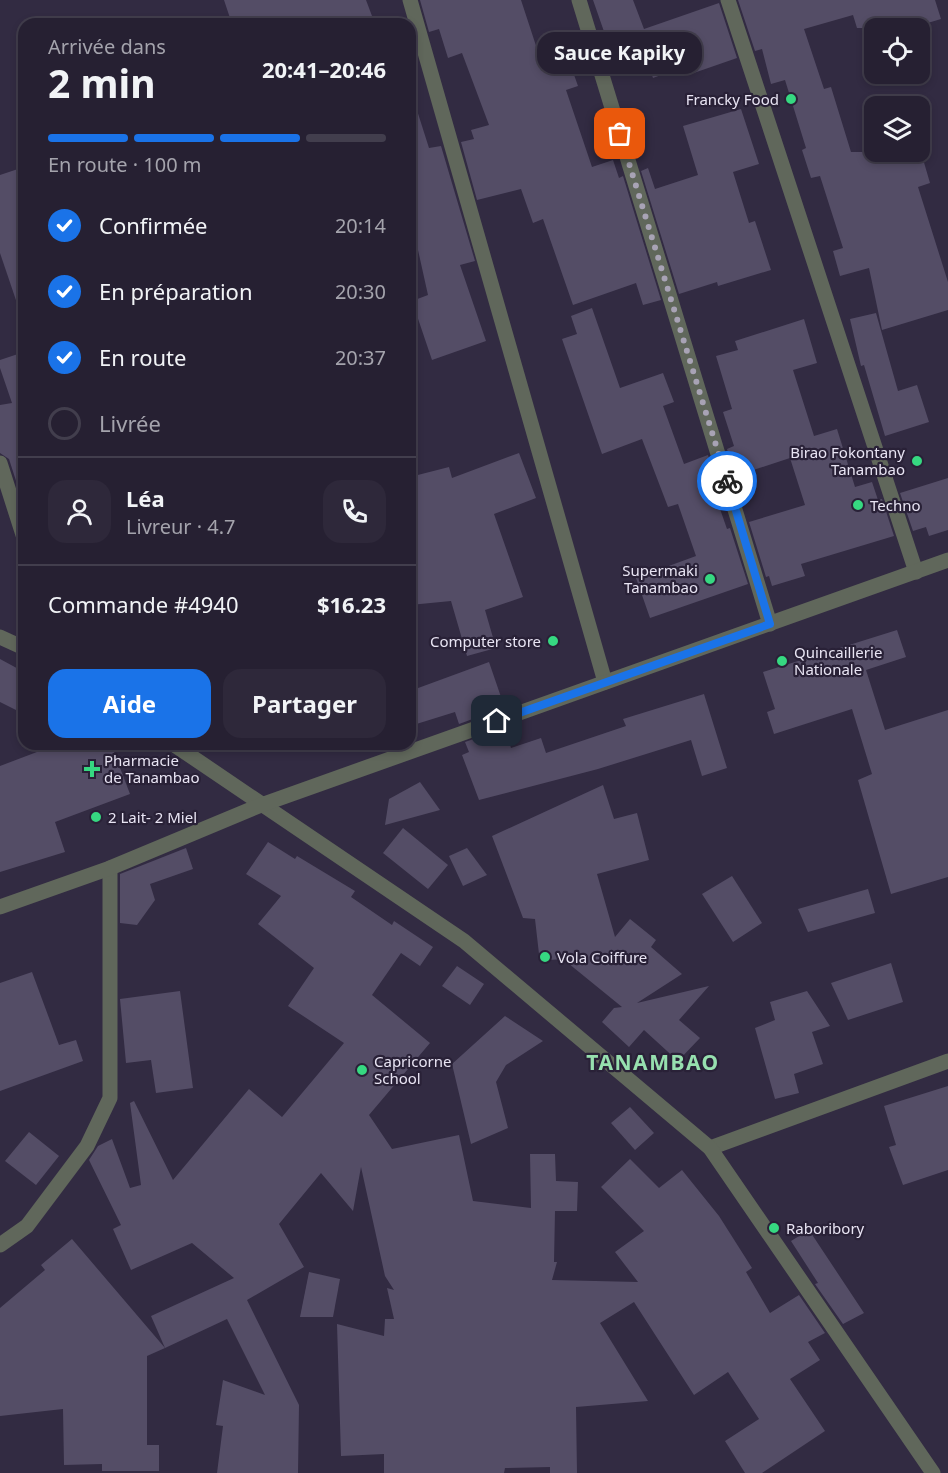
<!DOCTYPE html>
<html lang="fr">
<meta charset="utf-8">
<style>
body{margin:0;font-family:"Noto Sans",sans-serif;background:#2e283a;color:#f1f3f6;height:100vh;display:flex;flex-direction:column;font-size:22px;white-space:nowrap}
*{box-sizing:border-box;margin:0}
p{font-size:20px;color:#a4a3ac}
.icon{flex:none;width:33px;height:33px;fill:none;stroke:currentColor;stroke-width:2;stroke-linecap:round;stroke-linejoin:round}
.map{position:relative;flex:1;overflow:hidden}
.side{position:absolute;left:18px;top:18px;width:398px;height:732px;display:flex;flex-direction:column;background:#262032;border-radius:18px;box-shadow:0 3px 9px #0003,0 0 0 2px #423e4d}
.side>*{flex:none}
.fabs{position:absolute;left:864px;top:18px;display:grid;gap:12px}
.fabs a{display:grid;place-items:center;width:66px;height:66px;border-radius:12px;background:#262032;box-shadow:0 3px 9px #0003,0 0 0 2px #423e4d;font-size:30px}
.pin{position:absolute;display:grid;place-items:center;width:51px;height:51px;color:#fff;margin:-26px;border-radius:12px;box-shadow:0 3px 9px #0006}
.courier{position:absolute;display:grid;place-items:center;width:60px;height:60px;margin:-30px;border:4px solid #1a73e8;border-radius:50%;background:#fff;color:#222;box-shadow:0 2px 8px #0007}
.bubble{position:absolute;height:42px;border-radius:18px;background:#262032;box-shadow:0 3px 9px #0003,0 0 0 2px #423e4d;font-size:20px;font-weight:700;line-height:42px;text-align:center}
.headline em{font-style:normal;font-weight:700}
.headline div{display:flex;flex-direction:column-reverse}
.headline{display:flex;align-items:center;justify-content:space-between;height:102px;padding:0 30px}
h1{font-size:39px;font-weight:700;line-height:45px}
.bar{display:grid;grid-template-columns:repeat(4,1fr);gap:9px 6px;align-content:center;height:72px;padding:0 30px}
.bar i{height:8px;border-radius:4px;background:#423e4d}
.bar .active{background:#1a73e8}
.bar p{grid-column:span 4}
.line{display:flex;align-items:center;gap:15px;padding:0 30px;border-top:2px solid #423e4d}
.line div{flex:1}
.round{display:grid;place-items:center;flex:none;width:63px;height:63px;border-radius:18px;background:#2e283a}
ol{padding:0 30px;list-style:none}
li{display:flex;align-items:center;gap:18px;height:66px}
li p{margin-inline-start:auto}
li .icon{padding:6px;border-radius:50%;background:#1a73e8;color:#fff;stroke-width:4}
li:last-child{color:#a4a3ac}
li i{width:33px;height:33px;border:3px solid #423e4d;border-radius:50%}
.action{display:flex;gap:12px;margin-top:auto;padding:12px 30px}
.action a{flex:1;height:69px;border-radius:18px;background:#1a73e8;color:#fff;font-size:24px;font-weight:700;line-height:69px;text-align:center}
.action a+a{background:#2e283a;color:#f1f3f6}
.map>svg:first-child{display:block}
.building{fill:#544d66}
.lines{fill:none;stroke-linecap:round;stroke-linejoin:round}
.minor{stroke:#60675b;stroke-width:15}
.tertiary{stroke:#60675b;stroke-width:15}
.done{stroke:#a8a3b5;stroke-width:6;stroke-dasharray:0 10.8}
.route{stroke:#1a73e8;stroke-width:8}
.poi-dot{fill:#36d881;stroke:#292137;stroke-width:2}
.labels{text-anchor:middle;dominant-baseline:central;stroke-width:4.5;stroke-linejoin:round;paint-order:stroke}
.poi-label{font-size:15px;fill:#e8e4f3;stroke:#292137;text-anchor:start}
.district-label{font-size:21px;font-weight:bold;letter-spacing:1.5px;fill:#97e0af;stroke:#292137}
</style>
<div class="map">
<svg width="948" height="1473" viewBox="0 0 948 1473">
<rect width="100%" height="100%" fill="#322b42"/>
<!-- building -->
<g class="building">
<polygon points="224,0 366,0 375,24 285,24 282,18 261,24 232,24"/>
<polygon points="420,0 521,0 541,61 566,52 578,86 566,90 592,167 613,160 619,178 623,176 661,300 643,305 636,283 573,305 543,219 533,223 521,189 477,200 461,142 474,139 471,130 489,125 462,53 448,58 439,29 429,32"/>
<polygon points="593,0 633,0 644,29 719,3 737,58 688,75 685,66 653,78 637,33 608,43"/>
<polygon points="738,0 935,0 941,19 911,28 857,28 853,15 804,29 824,89 831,87 851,152 913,152 916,161 923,159 930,183 918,187 948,282 948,310 882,330 869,268 840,276 833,251 843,248 820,176 811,178 802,150 806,148 785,80 771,84 762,49 755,51"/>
<polygon points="410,104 415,104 429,148 441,146 475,261 460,265 486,341 432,360 412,301 428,295 410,214"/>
<polygon points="741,109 759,164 733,172 749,223 755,221 771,270 718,286 717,282 679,294 641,171 648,168 655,189 698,175 683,126"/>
<polygon points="18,169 24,186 24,311 20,312 0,253 0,175"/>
<polygon points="592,308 620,388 663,373 674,402 663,406 684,464 708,455 716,482 711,483 727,529 730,528 748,584 650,618 636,578 696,556 678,504 668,507 642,439 602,454 562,339 577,334 571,316"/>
<polygon points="876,313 898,391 917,385 929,422 885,436 864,365 861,366 850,319"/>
<polygon points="804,319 817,363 793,370 814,436 837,429 855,487 872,482 878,500 882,499 894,536 801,564 805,576 772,586 769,576 766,577 749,522 805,505 790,458 735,476 727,449 734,446 723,412 732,409 716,356 738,350 735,341"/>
<polygon points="24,352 24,485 18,487 9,459 0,453 0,405 12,403 0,368 0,360"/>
<polygon points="519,453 536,498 494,514 523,597 485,610 496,648 467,656 451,601 410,605 410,477 449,467 452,478"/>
<polygon points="948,478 948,530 929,536 926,527 913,531 900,493"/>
<polygon points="897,630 906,657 866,670 885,730 948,710 948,877 891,894 858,780 872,774 852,709 774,734 767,712 775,709 763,672"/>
<polygon points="0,659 24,672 24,714 0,702"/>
<polygon points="489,662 501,697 497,698 500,709 459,724 455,712 410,726 410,691"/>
<polygon points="704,694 727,768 702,776 691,740 598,769 479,800 462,755 469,752 465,742 505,728 511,748 541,738 546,753 626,726 623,719"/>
<polygon points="58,744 111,744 130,794 55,822 65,852 0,872 0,766"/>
<polygon points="420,782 440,810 385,825 389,799"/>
<polygon points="603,785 614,819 637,813 649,860 597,874 615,937 630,919 656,940 651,947 682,974 637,1003 709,986 679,1020 700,1038 678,1061 644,1030 629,1047 602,1022 614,1008 622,1007 563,959 550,960 539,954 535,919 523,918 492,836"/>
<polygon points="403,828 448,865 428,889 383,853"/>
<polygon points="268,842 295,859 297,856 355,891 351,897 392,925 394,921 433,947 420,966 401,953 372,995 430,1043 369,1115 392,1149 459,1135 473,1201 531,1208 530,1154 555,1154 556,1181 578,1182 577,1211 555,1211 554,1262 557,1262 552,1280 638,1282 615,1252 644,1231 601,1187 630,1159 659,1188 682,1170 719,1216 752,1268 746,1272 770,1313 799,1295 825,1333 808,1342 820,1360 790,1379 825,1431 762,1473 745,1473 725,1441 759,1419 728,1372 694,1395 634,1302 600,1323 648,1401 576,1407 577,1473 550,1473 550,1467 505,1468 504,1473 384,1473 384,1454 341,1456 337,1324 384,1336 385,1319 394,1319 387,1288 394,1290 385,1276 361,1167 353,1211 321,1173 279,1224 304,1267 247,1300 299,1405 298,1473 217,1473 223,1426 216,1425 223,1380 265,1395 227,1319 165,1348 151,1316 234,1278 192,1243 131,1270 113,1229 121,1225 89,1160 98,1146 112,1139 130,1188 141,1185 130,1103 134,1101 173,1180 249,1089 282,1117 344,1043 288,1006 314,968 258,924 281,896 246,874"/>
<polygon points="186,848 193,869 150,884 155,900 137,925 120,923 120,874"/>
<polygon points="467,848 487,875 463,886 449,856"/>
<polygon points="732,876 762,923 733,942 702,894"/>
<polygon points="868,889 875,913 808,932 798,909"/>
<polygon points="891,963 903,1002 848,1020 831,983"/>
<polygon points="457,966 484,984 470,1005 442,986"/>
<polygon points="32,972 59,1045 76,1040 83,1061 0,1091 0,983"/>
<polygon points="180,991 193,1088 156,1093 151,1060 126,1063 120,999"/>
<polygon points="807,991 830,1026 812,1032 823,1064 794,1074 799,1093 775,1099 755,1028 775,1020 770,1002"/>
<polygon points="505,1016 543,1041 506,1065 496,1082 508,1128 471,1144 452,1064"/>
<polygon points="948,1086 948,1170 903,1185 889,1147 896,1145 884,1106"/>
<polygon points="630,1107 654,1133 635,1150 611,1123"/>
<polygon points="29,1132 59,1156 36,1185 5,1161"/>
<polygon points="809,1230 864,1313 843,1324 815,1284 818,1283 791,1241"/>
<polygon points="72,1239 165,1348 147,1356 147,1445 159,1445 159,1471 102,1471 102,1464 64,1465 63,1409 0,1416 0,1308 45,1270 41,1265"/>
<polygon points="309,1272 340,1279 333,1317 300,1317"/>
</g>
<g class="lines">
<!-- minor -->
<g class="minor">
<polyline points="410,0 605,682"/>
<polyline points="579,0 770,624"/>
<polyline points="728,0 916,572"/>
<polyline points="0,463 24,538"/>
<polyline points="710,1148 948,1061"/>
<polyline points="0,1245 27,1226 87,1146 110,1098 110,868"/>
</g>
<!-- tertiary -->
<g class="tertiary">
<polyline points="0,637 24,648"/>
<polyline points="173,744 464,941 710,1148 933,1473"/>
<polyline points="0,907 110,868 261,805 948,560"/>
</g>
</g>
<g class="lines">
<!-- done -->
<polyline class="done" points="620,134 727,481"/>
<!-- route -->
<polyline class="route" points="497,721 770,624 727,481"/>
</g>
<!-- markers -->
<g class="poi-dot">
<circle cx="791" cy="99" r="6"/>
<circle cx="917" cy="461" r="6"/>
<circle cx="858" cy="505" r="6"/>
<circle cx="710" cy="579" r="6"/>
<circle cx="553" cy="641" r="6"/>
<circle cx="782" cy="661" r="6"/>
<path d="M89 760h6v6h6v6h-6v6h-6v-6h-6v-6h6z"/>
<circle cx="96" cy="817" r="6"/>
<circle cx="545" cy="957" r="6"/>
<circle cx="362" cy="1070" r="6"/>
<circle cx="774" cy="1228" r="6"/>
</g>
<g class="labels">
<!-- poi labels -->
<g class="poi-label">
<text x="779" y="99" text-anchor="end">Francky Food</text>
<text x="905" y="452" text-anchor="end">Birao Fokontany<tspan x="905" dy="17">Tanambao</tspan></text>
<text x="870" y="505">Techno</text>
<text x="698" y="570" text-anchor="end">Supermaki<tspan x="698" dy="17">Tanambao</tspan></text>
<text x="541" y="641" text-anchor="end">Computer store</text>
<text x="794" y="652">Quincaillerie<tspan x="794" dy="17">Nationale</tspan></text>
<text x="104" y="760">Pharmacie<tspan x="104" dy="17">de Tanambao</tspan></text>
<text x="108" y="817">2 Lait- 2 Miel</text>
<text x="557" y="957">Vola Coiffure</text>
<text x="374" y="1061">Capricorne<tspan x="374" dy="17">School</tspan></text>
<text x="786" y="1228">Raboribory</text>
</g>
<!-- district labels -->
<g class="district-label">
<text x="653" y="1062">TANAMBAO</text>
</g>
</g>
</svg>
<div class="fabs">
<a><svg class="icon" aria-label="locate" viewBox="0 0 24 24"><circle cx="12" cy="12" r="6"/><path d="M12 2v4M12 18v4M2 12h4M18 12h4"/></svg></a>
<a><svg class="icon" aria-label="layers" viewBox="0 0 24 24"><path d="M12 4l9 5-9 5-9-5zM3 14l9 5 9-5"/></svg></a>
</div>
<div class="pin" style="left:620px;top:134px;background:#ea580c"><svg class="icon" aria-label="bag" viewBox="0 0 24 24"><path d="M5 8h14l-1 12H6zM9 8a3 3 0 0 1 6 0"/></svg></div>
<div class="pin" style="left:497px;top:721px;background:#1f2937"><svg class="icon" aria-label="home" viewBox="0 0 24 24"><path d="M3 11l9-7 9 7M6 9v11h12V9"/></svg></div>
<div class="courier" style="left:727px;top:481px"><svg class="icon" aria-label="bike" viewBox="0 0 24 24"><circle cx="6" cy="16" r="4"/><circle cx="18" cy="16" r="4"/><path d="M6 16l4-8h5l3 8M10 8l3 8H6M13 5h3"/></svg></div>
<div class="bubble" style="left:537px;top:32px;width:165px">Sauce Kapiky</div>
<section class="side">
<div class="headline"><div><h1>2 min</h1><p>Arrivée dans</p></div><em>20:41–20:46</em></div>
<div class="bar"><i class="active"></i><i class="active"></i><i class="active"></i><i></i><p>En route · 100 m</p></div>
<ol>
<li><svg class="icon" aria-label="check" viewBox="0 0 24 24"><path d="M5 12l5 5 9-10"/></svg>Confirmée<p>20:14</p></li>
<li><svg class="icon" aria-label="check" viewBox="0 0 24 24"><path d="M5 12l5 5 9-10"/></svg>En préparation<p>20:30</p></li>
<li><svg class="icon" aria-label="check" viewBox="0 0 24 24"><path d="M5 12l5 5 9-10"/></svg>En route<p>20:37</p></li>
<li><i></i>Livrée</li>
</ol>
<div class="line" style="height:108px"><a class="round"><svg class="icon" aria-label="person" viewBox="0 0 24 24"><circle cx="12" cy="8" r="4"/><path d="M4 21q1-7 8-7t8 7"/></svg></a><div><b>Léa</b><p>Livreur · 4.7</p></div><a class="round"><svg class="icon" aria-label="phone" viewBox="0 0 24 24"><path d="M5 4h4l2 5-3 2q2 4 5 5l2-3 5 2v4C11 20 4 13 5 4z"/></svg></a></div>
<div class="line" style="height:78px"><div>Commande #4940</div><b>$16.23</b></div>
<div class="action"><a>Aide</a><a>Partager</a></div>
</section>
</div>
